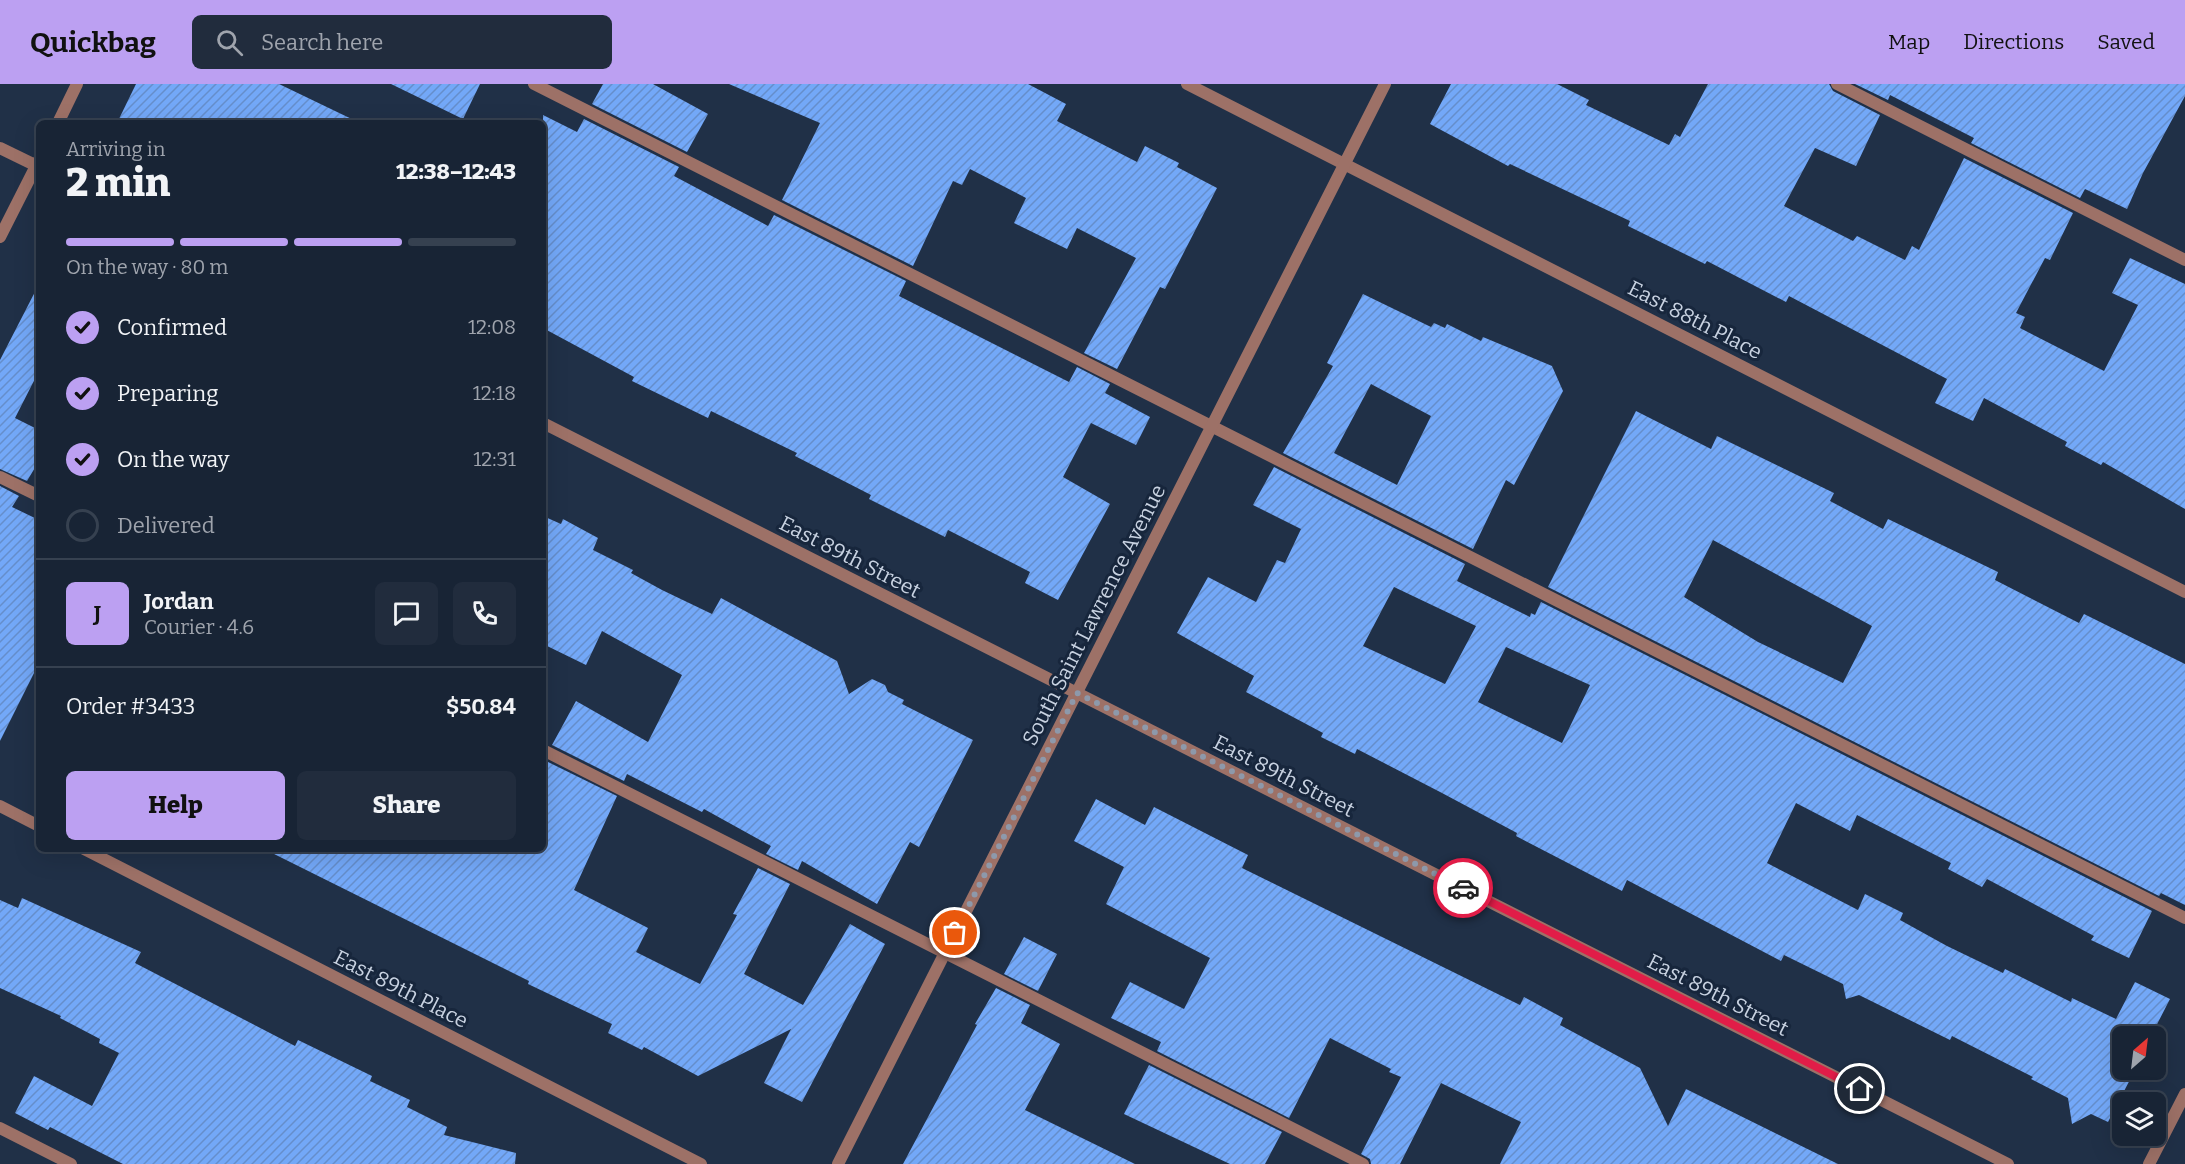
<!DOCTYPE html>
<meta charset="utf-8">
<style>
body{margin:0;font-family:Bitter,serif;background:#212c3d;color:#f1f3f6;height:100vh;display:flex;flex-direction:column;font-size:22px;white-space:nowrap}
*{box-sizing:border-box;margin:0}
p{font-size:20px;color:#9fa4ad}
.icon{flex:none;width:33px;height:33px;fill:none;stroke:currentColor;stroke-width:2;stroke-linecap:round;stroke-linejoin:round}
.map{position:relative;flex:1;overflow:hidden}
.details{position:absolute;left:36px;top:36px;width:510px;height:732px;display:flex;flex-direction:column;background:#182435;border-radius:9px;box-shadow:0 6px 24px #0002,0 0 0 2px #364150}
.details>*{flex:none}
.needle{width:39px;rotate:28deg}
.tools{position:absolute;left:2112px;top:942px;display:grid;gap:12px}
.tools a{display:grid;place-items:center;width:54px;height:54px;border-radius:9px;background:#182435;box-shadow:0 6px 24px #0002,0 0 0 2px #364150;font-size:30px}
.pin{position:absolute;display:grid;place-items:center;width:51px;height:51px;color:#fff;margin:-26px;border:3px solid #fff;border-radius:50%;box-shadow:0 2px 6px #0007}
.courier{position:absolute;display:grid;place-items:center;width:60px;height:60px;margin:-30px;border:4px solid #e11d48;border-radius:50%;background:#fff;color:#222;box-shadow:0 2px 8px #0007}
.headline em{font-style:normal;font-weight:800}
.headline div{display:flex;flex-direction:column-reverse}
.headline{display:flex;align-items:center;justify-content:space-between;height:102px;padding:0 30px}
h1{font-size:39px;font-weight:800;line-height:45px}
.bar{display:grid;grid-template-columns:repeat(4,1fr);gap:9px 6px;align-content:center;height:72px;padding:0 30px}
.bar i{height:8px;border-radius:4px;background:#364150}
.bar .on{background:#bca0f2}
.bar p{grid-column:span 4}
.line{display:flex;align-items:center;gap:15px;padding:0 30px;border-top:2px solid #364150}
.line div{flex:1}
.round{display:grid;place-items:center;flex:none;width:63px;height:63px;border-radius:9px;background:#212c3d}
ol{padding:0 30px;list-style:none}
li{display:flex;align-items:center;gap:18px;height:66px}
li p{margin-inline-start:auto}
li .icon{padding:6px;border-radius:50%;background:#bca0f2;color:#111;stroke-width:4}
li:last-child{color:#9fa4ad}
li i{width:33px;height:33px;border:3px solid #364150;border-radius:50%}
.button{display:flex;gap:12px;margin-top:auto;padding:12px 30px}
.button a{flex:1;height:69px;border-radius:9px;background:#bca0f2;color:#111;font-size:24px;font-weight:800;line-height:69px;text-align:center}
.button a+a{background:#212c3d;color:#f1f3f6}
header{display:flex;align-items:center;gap:36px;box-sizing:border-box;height:84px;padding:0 30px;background:#bca0f2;color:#111}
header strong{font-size:28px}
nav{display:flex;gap:33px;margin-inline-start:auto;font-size:21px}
.search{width:420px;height:54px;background:#212c3d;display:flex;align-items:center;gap:15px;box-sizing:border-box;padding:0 21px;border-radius:9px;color:#9fa4ad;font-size:22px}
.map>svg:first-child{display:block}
.building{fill:url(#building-hatch);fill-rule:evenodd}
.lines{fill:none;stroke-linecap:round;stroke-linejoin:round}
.lane{stroke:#9d7167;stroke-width:12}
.street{stroke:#9d7167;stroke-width:12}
.done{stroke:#8d99ab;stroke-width:6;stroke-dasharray:0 10.8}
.route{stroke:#e11d48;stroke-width:8}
.labels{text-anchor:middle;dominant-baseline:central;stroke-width:6;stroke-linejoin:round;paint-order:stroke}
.street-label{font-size:21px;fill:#c8d2e1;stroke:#17263c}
</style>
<header>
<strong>Quickbag</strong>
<div class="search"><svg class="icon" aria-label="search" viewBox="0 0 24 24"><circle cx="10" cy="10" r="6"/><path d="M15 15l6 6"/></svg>Search here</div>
<nav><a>Map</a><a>Directions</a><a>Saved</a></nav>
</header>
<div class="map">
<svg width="2185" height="1080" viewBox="0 0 2185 1080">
<defs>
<pattern id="building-hatch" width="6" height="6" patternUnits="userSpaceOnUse" patternTransform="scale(1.5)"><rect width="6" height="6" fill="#73a8f8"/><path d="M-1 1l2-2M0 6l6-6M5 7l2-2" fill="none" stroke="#658ecb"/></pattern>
</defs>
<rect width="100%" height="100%" fill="#203047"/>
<!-- building -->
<g class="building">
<polygon points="136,0 279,0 360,39 117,39"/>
<polygon points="391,0 480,0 463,35"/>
<polygon points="603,0 653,0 708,30 687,68 592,20"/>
<polygon points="729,0 1028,0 1066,20 1057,37 1137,78 1145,62 1179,79 1177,83 1217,104 1165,205 1160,203 1117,285 1084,269 1136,174 1077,144 1067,165 1014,139 1026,114 970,85 962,101 953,97 913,182 782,116 820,39"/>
<polygon points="1451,0 1557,0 1589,16 1586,21 1669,61 1675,50 1680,53 1708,0 1829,0 1833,7 1880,31 1856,82 1815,64 1784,122 1853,157 1857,152 1905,176 1912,162 1919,166 1964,74 2073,129 2050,176 2045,174 2016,229 2025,233 2020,244 2104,287 2138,221 2112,209 2130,174 2185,200 2185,425 2103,378 2101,381 2065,362 2067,358 1984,314 1973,337 1935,319 1947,295 1789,212 1786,218 1707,177 1705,180 1628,142 1630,137 1510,80 1508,82 1430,40"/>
<polygon points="1855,0 2185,0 2185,12 2143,89 2127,125 2085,105 2080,114 1971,59 1974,54 1890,11 1888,16"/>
<polygon points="543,31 577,48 584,35 679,83 674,92 768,142 774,131 906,197 899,212 1069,298 1077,283 1110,300 1105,309 1150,333 1136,361 1091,339 1063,393 1110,420 1058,516 1025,499 1030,488 948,446 945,453 869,415 871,411 795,372 797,369 711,327 708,334 632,297 634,293 543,244"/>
<polygon points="39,200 39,287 15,334 39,346 39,377 27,397 0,385 0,276"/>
<path d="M 1363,210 L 1431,243 L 1434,239 L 1445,244 L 1447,240 L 1481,257 L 1483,253 L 1552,282 L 1563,307 L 1514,401 L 1506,396 L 1473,465 L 1283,369 L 1333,282 L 1327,279 ZM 1371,300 L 1431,332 L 1397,401 L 1334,369 Z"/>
<path d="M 1636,327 L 1711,365 L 1717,352 L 1834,409 L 1830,417 L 1883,445 L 1888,435 L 1998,488 L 1995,496 L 2079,539 L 2084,530 L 2185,580 L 2185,821 L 2161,809 L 2159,812 L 1548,503 ZM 1713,456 L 1872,542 L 1843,599 L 1758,558 L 1684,513 Z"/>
<path d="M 1274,383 L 1465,480 L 1457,497 L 1530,533 L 1531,529 L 1535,531 L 1541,518 L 2152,827 L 2129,874 L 2091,856 L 2094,852 L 1987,795 L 1982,803 L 1948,785 L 1951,779 L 1857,731 L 1850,747 L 1796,719 L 1767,779 L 1858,826 L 1865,810 L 1903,829 L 1900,836 L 1947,862 L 2003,889 L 2005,885 L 2071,918 L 2072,914 L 2116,935 L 2135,898 L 2170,915 L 2151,952 L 2122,952 L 2122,986 L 2135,986 L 2108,1038 L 2091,1030 L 2072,1040 L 2068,1014 L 2031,995 L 2033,993 L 1952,952 L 1950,956 L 1859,911 L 1846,915 L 1843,900 L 1784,871 L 1781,877 L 1627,796 L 1622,807 L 1516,752 L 1517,749 L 1442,709 L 1357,665 L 1355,670 L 1321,653 L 1323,649 L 1246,608 L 1254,592 L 1177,549 L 1208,493 L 1256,518 L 1277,476 L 1285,479 L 1301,445 L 1253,421 ZM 1394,503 L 1476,542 L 1445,600 L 1363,562 ZM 1506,563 L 1590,601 L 1562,659 L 1478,618 Z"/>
<polygon points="0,402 19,412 12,423 39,436 39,579 0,657"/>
<polygon points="543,432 561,440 563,435 598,454 593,466 633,486 631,489 662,506 712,530 721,514 837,577 849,610 872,595 885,601 888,608 904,616 902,620 973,656 919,763 910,758 877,820 802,777 798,786 766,770 771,762 704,725 702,728 627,690 624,697 552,661 576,617 648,658 682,591 602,547 586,581 543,560"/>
<polygon points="544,676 617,712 574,806 648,844 636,868 700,900 737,831 733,830 758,784 790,800 744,890 803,921 850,840 885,860 802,1018 764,999 791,945 698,992 644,963 642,966 608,949 612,940 528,900 529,897 264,765 543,765"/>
<polygon points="1096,715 1145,741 1154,723 1248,771 1242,784 1520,921 1524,913 1563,934 1560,941 1640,984 1668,1042 1686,1005 1838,1080 1500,1080 1521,1038 1441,999 1400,1080 1371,1080 1370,1075 1361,1070 1401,993 1389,988 1391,985 1330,954 1289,1034 1157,967 1161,958 1111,934 1130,898 1184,925 1210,874 1106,820 1124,783 1074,757"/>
<polygon points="22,814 141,868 135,879 295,962 298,956 372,992 370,997 410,1016 407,1023 447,1043 444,1051 516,1069 515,1080 123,1080 50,1043 48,1046 15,1029 34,992 92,1022 119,969 99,959 100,955 60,934 61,932 0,904 0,816 18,824"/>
<polygon points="1024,853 1057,870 1038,907 1004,890"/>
<polygon points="996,904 1030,921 1021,939 1060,960 1025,1026 1135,1080 903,1080 977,941 975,940"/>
<polygon points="1149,981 1282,1048 1265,1080 1230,1080 1124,1030"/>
</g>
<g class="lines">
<!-- lane -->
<g class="lane">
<polyline points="534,0 2185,834"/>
<polyline points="1837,0 2185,176"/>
<polyline points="0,393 39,412"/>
<polyline points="543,666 1363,1080"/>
<polyline points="0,1044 71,1080"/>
</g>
<!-- street -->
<g class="street">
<polyline points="1187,0 2185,508"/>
<polyline points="58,39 77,0"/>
<polyline points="0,64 39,83"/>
<polyline points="0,153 39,76"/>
<polyline points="543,339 2008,1080"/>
<polyline points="0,722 39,742"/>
<polyline points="84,765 701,1080"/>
<polyline points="838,1080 1385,0"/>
<polyline points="2149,1080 2185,1010"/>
</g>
</g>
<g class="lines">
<!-- done -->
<polyline class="done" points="955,849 1077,609 1463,804"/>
<!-- route -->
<polyline class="route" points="1463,804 1860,1005"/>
</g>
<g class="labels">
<!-- street labels -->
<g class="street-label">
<text transform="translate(1695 236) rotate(27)">East 88th Place</text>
<text transform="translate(850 473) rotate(27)">East 89th Street</text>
<text transform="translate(1094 531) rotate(-63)">South Saint Lawrence Avenue</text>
<text transform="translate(1284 692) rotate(27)">East 89th Street</text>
<text transform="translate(401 905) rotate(27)">East 89th Place</text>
<text transform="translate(1718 911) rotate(27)">East 89th Street</text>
</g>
</g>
</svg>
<div class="tools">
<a><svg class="needle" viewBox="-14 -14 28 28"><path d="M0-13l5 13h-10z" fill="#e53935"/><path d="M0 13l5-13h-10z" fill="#9fa4ad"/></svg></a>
<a><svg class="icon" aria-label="layers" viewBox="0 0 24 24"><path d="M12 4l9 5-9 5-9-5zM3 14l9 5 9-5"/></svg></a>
</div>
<div class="pin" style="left:955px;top:849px;background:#ea580c"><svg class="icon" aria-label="bag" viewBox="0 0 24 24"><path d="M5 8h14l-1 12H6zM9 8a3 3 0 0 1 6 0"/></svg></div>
<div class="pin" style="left:1860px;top:1005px;background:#1f2937"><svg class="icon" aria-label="home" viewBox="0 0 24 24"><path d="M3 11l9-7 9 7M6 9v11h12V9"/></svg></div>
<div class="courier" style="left:1463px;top:804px"><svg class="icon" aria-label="car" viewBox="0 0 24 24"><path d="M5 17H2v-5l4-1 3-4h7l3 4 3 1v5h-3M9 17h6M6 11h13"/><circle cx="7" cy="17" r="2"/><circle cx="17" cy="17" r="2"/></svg></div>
<section class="details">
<div class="headline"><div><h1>2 min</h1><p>Arriving in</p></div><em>12:38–12:43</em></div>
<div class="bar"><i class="on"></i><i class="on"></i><i class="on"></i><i></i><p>On the way · 80 m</p></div>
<ol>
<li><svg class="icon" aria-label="check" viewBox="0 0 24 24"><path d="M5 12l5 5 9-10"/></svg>Confirmed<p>12:08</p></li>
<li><svg class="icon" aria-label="check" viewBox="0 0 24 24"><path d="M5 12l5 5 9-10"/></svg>Preparing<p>12:18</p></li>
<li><svg class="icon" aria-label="check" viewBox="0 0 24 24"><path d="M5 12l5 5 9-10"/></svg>On the way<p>12:31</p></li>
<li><i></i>Delivered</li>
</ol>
<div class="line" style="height:108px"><b class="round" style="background:#bca0f2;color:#111">J</b><div><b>Jordan</b><p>Courier · 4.6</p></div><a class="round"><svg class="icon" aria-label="chat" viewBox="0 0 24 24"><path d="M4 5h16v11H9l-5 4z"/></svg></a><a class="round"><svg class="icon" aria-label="phone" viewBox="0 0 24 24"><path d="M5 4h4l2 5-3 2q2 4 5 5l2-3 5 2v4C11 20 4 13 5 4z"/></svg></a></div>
<div class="line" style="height:78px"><div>Order #3433</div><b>$50.84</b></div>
<div class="button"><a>Help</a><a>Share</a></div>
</section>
</div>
